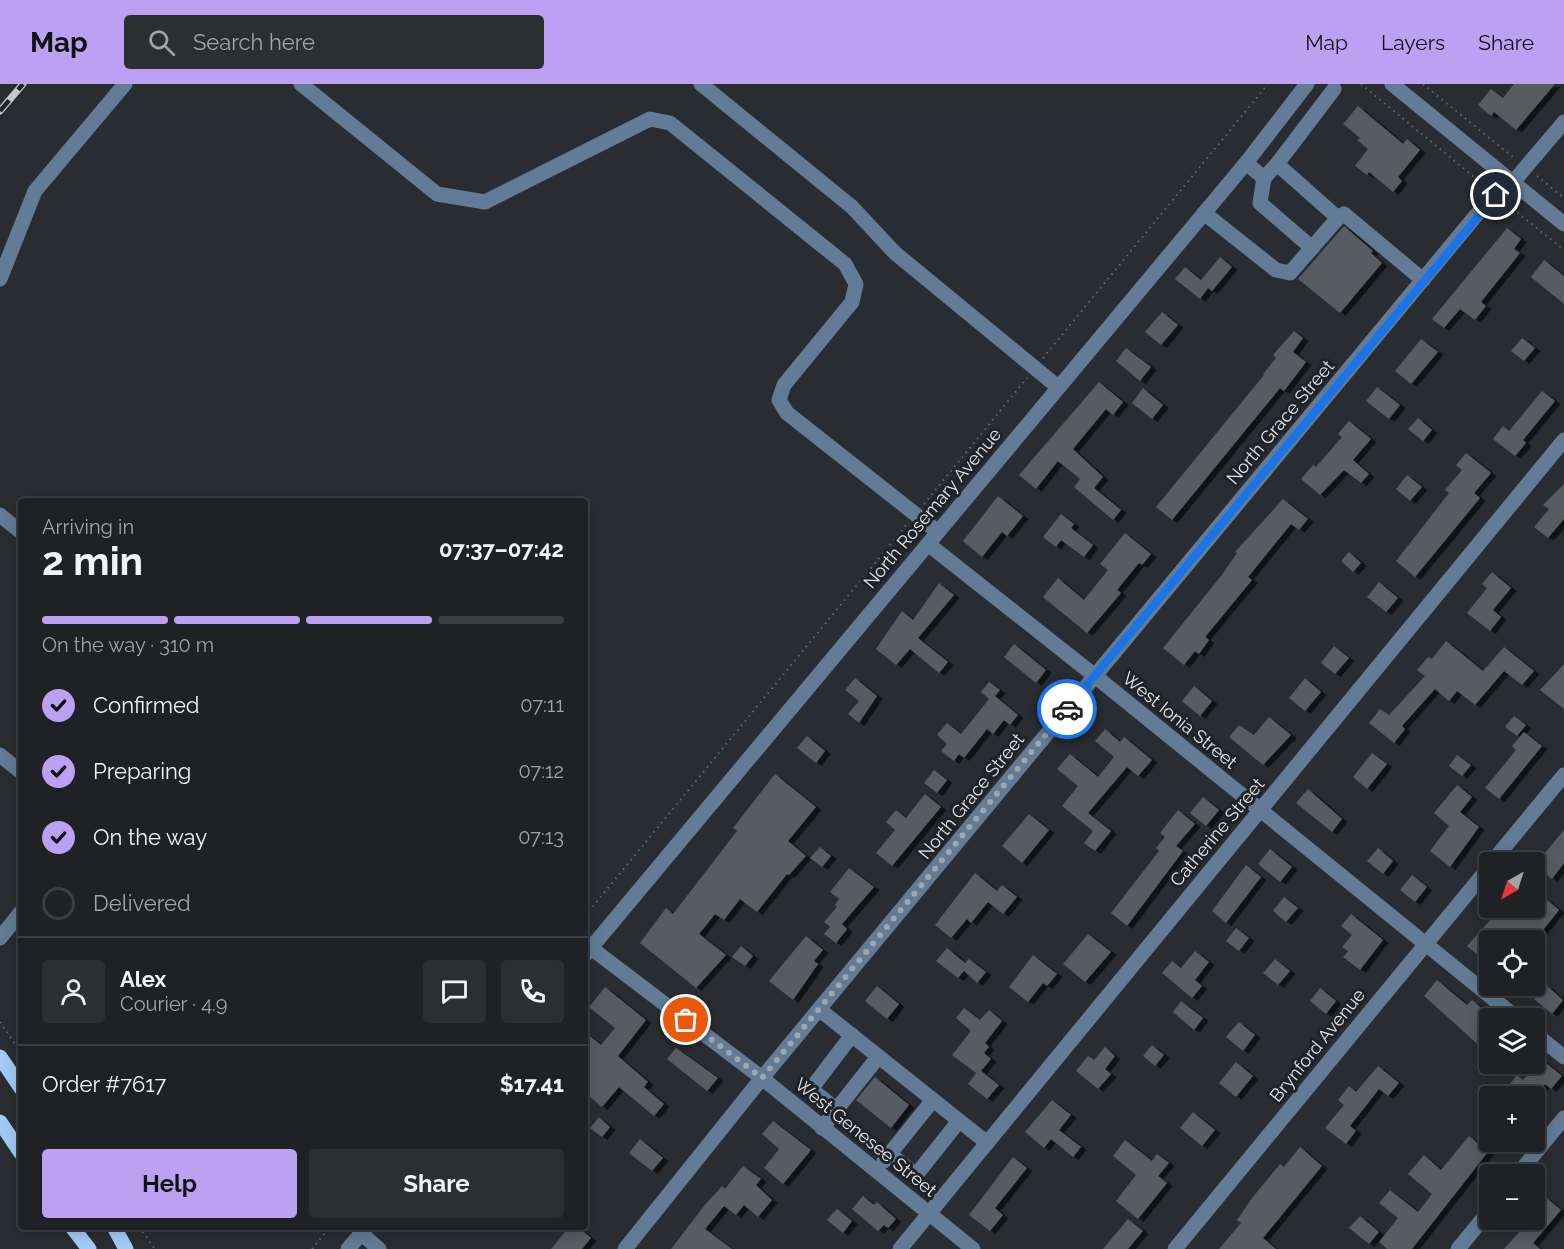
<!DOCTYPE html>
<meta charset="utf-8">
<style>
body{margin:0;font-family:Raleway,sans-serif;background:#2c2e31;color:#f1f3f6;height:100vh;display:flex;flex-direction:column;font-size:22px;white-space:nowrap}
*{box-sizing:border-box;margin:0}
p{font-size:20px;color:#a1a3a6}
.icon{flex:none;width:33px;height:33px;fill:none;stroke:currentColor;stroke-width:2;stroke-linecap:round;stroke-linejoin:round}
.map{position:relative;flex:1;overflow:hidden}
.panel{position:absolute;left:18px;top:414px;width:570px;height:732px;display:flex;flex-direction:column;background:#1f2124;border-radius:6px;box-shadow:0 3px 15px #0003,0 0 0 2px #3c3e41}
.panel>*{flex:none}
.needle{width:39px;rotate:219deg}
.tools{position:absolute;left:1479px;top:768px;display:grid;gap:12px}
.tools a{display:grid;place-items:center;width:66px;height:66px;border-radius:6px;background:#1f2124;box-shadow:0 3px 15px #0003,0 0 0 2px #3c3e41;font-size:30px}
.pin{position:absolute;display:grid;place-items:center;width:51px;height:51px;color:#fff;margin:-26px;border:3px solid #fff;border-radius:50%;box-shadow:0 2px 6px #0007}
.courier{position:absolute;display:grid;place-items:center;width:60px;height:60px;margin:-30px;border:4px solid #1a73e8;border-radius:50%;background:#fff;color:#222;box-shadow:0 2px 8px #0007}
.summary em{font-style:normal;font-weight:700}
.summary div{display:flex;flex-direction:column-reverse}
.summary{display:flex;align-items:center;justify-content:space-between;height:102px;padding:0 24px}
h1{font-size:39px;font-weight:700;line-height:45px}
.bar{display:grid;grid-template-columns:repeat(4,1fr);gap:9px 6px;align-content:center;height:72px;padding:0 24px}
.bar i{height:8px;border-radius:4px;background:#3c3e41}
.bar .on{background:#bca0f2}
.bar p{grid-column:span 4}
.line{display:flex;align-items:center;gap:15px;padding:0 24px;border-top:2px solid #3c3e41}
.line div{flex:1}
.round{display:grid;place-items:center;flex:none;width:63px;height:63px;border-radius:6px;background:#2c2e31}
ol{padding:0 24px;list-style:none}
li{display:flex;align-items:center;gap:18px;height:66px}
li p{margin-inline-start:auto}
li .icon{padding:6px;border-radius:50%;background:#bca0f2;color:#111;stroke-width:4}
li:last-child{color:#a1a3a6}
li i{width:33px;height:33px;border:3px solid #3c3e41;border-radius:50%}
.button{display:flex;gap:12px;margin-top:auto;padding:12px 24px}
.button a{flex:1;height:69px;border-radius:6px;background:#bca0f2;color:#111;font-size:24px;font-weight:700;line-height:69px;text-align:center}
.button a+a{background:#2c2e31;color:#f1f3f6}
header{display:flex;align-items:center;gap:36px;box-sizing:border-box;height:84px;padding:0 30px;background:#bca0f2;color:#111}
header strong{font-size:28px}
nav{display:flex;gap:33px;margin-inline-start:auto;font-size:21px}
.search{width:420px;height:54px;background:#2c2e31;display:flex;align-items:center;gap:15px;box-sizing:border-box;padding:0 21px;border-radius:6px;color:#a1a3a6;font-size:22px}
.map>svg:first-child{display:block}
.building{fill:#585c61;filter:url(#shadow)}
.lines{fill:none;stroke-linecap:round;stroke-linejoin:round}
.path{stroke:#66696d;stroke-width:2;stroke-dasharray:1.5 4.5;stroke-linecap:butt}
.minor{stroke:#627b96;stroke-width:15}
.major{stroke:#a1caf6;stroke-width:15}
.rail-casing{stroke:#c6c8cb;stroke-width:7}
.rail{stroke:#1f2327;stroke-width:4.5;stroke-dasharray:14;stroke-linecap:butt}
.done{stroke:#a3a5a8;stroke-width:6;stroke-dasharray:0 10.8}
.route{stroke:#1a73e8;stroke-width:8}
.labels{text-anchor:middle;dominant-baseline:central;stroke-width:6;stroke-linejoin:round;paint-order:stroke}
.street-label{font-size:18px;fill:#e4e6e9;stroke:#1f2327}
</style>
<header>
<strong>Map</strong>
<div class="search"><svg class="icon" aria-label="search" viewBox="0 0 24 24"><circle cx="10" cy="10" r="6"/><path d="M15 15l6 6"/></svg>Search here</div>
<nav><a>Map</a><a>Layers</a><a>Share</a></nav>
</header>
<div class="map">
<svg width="1564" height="1165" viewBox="0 0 1564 1165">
<defs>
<filter id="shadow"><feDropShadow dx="5.5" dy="3" stdDeviation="0" flood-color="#0009"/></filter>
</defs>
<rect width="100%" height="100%" fill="#292c30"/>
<!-- building -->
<g class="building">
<polygon points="1514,0 1555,0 1516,46 1494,28 1491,32 1478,21 1491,5 1503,14"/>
<polygon points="1358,22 1403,60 1407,55 1420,66 1398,93 1402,97 1393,108 1369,88 1367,91 1355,82 1368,65 1357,56 1360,54 1343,40"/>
<polygon points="1344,142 1373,167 1371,169 1382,179 1340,229 1298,195"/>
<polygon points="1507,144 1521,155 1514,165 1520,169 1481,218 1486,222 1475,236 1460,225 1444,244 1432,235"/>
<polygon points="1220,173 1232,183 1212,207 1208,204 1200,215 1175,195 1185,183 1201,196"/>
<polygon points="1544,176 1564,192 1564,220 1531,193"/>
<polygon points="1162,228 1178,241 1161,261 1145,248"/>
<polygon points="1294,247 1303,254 1293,268 1306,278 1284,307 1280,304 1172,436 1156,423 1264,291 1263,290 1276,274 1273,271"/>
<polygon points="1522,254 1535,264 1524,277 1511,267"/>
<polygon points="1421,255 1438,268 1411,300 1395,287"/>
<polygon points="1126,264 1151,283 1140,297 1116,277"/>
<polygon points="1099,298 1123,318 1113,331 1106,325 1073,365 1103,393 1094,404 1121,426 1113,436 1074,403 1080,395 1058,377 1036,405 1019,391"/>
<polygon points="1377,303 1400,321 1389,335 1366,317"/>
<polygon points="1143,304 1163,321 1152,335 1132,319"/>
<polygon points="1542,307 1555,317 1523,356 1526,359 1515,372 1493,355 1503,342 1509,347"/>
<polygon points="1418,334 1432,346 1423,357 1408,345"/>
<polygon points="1349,337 1371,355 1353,376 1369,390 1361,399 1344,386 1320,411 1301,395 1313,381 1316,383 1342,353 1338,350"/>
<polygon points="1466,369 1491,389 1474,409 1480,414 1415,493 1396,477 1449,409 1445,406 1462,386 1456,381"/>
<polygon points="1407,391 1422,403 1410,417 1396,405"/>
<polygon points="1564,400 1564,435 1548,454 1534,443 1549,425 1543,421"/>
<polygon points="998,412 1023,432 1007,452 1002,448 982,473 963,457"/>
<polygon points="1283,415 1308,435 1299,446 1291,440 1248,493 1252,496 1205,553 1209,556 1199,570 1195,567 1184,581 1163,564 1221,492 1237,469 1235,468"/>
<polygon points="1061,430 1074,440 1071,444 1093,461 1084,473 1061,456 1056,463 1043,453"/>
<polygon points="1125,449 1151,470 1142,481 1139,479 1117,506 1121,509 1087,549 1043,513 1058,494 1084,516 1108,486 1100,480"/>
<polygon points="1349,468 1361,479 1353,488 1341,477"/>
<polygon points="1492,488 1511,504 1493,526 1501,533 1490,547 1467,529 1487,504 1482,500"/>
<polygon points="1379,498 1398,514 1386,528 1367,513"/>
<polygon points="939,499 954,511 918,554 948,578 939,589 910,565 896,581 876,565 902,527 913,536"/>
<polygon points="1446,557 1483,587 1504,563 1534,587 1522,601 1504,587 1475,621 1457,607 1449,617 1435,605 1402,642 1405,645 1394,659 1369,639 1380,625 1389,631 1425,592 1417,586 1428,573 1432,575"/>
<polygon points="1014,560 1046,586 1036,599 1004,573"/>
<polygon points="1334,562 1349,574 1335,590 1321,579"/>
<polygon points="1564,580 1564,625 1540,606"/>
<polygon points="855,594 877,612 859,639 848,630 859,617 845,606"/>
<polygon points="1305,594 1321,608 1305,627 1289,614"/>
<polygon points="989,598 1000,606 995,612 1018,631 1010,641 1004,636 993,650 987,645 964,674 959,670 954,677 941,667 947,660 937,651 947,639 961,650 989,615 981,608"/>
<polygon points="1194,602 1212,617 1200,632 1182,617"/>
<polygon points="1514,632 1526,641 1517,652 1505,643"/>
<polygon points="1269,633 1291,651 1263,681 1229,653 1239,641 1254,651"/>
<polygon points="1105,645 1120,658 1124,653 1152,676 1138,692 1127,683 1088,729 1111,747 1095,767 1084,759 1093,747 1062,722 1078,702 1057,685 1070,670 1098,693 1114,673 1095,657"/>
<polygon points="1524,648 1542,662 1499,715 1485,704 1516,666 1512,662"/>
<polygon points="807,652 825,667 816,679 797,664"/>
<polygon points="1372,669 1387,680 1367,705 1353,693"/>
<polygon points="1457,671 1471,681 1462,692 1449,682"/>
<polygon points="934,686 947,696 937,709 924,699"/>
<polygon points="775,690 816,723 788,757 806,772 789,791 787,790 757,828 740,815 724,836 715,830 699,850 726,871 696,904 640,859 666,824 673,830 737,747 733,744"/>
<polygon points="1457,701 1472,713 1460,728 1479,743 1450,783 1430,767 1449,742 1434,729"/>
<polygon points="1308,705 1342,735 1332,748 1296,719"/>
<polygon points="925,710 941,723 892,782 876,769 895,746 886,738 896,726 906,734"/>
<polygon points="1203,713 1219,726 1206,742 1190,729"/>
<polygon points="1178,726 1195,740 1176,762 1183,767 1127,842 1111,829 1159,767 1156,764 1165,753 1160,749"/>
<polygon points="1029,730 1049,746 1022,779 1002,762"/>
<polygon points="1564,746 1564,779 1552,795 1535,781"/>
<polygon points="820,763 831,772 822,783 810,774"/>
<polygon points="1378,764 1393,777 1383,790 1367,777"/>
<polygon points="1270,765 1292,783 1280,798 1258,780"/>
<polygon points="1246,781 1261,793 1226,839 1212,827"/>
<polygon points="849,784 874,803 842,840 847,845 836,859 824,850 830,843 824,838 837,823 835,821 839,815 830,808"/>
<polygon points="975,789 997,807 1002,801 1017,813 1003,830 988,818 971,839 967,835 951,854 935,841"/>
<polygon points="1412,791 1427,803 1415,818 1400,806"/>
<polygon points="1284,813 1298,824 1286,838 1273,827"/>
<polygon points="1546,815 1559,826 1535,856 1521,856 1515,852 1511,856 1490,856 1490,869 1484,876 1467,862 1501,824 1524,824 1533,831"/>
<polygon points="1351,830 1383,856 1360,886 1343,873 1348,867 1342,863 1352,851 1341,842"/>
<polygon points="1236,844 1249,854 1239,867 1226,857"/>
<polygon points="1088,850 1111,868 1085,898 1063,880"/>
<polygon points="806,852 823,866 814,877 818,880 793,916 769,897"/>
<polygon points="741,862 753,872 745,882 732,873"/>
<polygon points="947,864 965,879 969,875 986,888 977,899 964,887 958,894 936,877"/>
<polygon points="1195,867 1209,878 1195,896 1202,902 1192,914 1162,889 1172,877 1181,884"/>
<polygon points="1033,871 1057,890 1047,902 1043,899 1028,918 1009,903"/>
<polygon points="1275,875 1290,887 1278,901 1263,889"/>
<polygon points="1437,896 1467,921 1472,916 1490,931 1490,954 1482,964 1424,912"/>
<polygon points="1546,901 1563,916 1552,930 1534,915"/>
<polygon points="877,902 899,920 887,935 865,917"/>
<polygon points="605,903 646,936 618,972 648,998 644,1003 664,1020 654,1032 619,1003 602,1023 585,1009 585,948 601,961 615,944 589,923"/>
<polygon points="1320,904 1336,917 1326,930 1310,917"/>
<polygon points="1181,917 1203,934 1194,946 1173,928"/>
<polygon points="964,924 980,936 989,926 1002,937 985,959 989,963 984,969 991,975 981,987 999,1001 987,1015 968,1000 976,989 952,971 971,947 956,934"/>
<polygon points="1239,938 1255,951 1243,967 1226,953"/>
<polygon points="1152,961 1164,971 1155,982 1143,972"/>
<polygon points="1105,963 1115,972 1105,985 1111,990 1098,1005 1076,987 1088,972 1094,976"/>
<polygon points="676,964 718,994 707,1007 667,975"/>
<polygon points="1540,974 1562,992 1551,1005 1545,1000 1535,1012 1513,1012 1505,1006 1517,991 1523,996"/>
<polygon points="1236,978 1253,992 1236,1013 1219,999"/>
<polygon points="1378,982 1399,999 1388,1012 1379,1005 1350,1042 1356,1047 1346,1060 1325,1044 1344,1021 1338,1016 1349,1002 1356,1008"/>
<polygon points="875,993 909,1021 891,1044 856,1016"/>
<polygon points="1052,1016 1071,1031 1059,1046 1081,1063 1073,1073 1051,1055 1044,1064 1025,1048"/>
<polygon points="1193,1028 1215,1046 1202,1062 1180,1044"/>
<polygon points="599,1033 610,1043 602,1053 590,1044"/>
<polygon points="773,1037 811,1066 783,1100 764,1084 779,1065 762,1050"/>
<polygon points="1469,1052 1488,1068 1412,1165 1387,1165 1379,1158 1398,1134 1379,1119 1390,1106 1418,1128 1432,1110 1408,1090 1424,1071 1441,1086"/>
<polygon points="640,1055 663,1074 652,1087 629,1069"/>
<polygon points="1125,1056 1152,1077 1157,1070 1169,1079 1158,1092 1167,1099 1138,1135 1116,1117 1136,1091 1113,1072"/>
<polygon points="1300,1063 1322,1082 1263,1154 1276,1165 1219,1165 1241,1139 1237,1136 1252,1114 1280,1080 1284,1083"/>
<polygon points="1013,1073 1027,1084 995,1124 1003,1131 990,1147 969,1131"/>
<polygon points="743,1082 761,1095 756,1101 772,1116 758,1133 744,1121 736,1131 724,1122 705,1145 732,1165 671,1165 704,1122 722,1102 725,1105"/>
<polygon points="863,1112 874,1121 877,1118 896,1135 888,1144 884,1141 878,1147 852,1125"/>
<polygon points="1544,1112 1561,1126 1533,1159 1540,1165 1504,1165 1530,1136 1534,1136 1534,1124"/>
<polygon points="837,1125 852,1137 843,1149 827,1136"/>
<polygon points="1360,1132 1379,1148 1369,1160 1349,1144"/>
<polygon points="1128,1135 1143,1147 1128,1165 1103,1165"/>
<polygon points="569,1143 578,1143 591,1154 582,1165 551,1165"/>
</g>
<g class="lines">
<!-- path -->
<g class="path">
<polyline points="1361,0 1485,102"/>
<polyline points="1423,0 1514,74"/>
<polyline points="1537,92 1564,114"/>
<polyline points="1508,121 1564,166"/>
<polyline points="1043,274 1268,0"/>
<polyline points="924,420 1027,294"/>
<polyline points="585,832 907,440"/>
<polyline points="0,938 21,969"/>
<polyline points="139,1143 155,1165"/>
<polyline points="312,1165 330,1143"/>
</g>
<!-- minor -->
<g class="minor">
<polyline points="301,0 437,110 485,118 650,35 670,39 845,180 856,200 852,218 784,301 779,316 787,329 938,448"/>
<polyline points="701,0 852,123 895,169 1058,303"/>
<polyline points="1392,0 1564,140"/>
<polyline points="1277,80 1334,5"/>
<polyline points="1264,94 1260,119 1312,164"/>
<polyline points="1204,129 1276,186 1290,189 1338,134 1277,80 1264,94 1246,79"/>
<polyline points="1338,134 1344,130 1423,196"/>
<polyline points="0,195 35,107 125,0"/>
<polyline points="0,431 21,448"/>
<polyline points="928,460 1095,592 1517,934"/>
<polyline points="0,671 21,688"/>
<polyline points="1492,778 1564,691"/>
<polyline points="0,854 21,828"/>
<polyline points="591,864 762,994 973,1165"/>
<polyline points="585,871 1246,79 1307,0"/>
<polyline points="820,926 986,1058"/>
<polyline points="1534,949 1564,973"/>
<polyline points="837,1026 811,1005 852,951"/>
<polyline points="822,1044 878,973"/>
<polyline points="890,1070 916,1091 959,1037"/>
<polyline points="884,1077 933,1016"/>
<polyline points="1518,1090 1564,1034"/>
<polyline points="361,1149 379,1165"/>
<polyline points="348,1165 367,1143"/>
<polyline points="625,1165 762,994 1488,117 1514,97 1564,38"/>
<polyline points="900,1165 1564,356"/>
<polyline points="1175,1165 1490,782"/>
<polyline points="1458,1165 1490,1126"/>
</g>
<!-- major -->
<g class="major">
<polyline points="0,973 21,1004"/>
<polyline points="0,1038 21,1069"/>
<polyline points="72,1143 89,1165"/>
<polyline points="114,1143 126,1165"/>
</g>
<!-- rail casing -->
<g class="rail-casing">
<polyline id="rail" points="0,27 23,0"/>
</g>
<!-- rail -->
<use href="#rail" class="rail"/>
</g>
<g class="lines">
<!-- done -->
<polyline class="done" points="686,936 762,994 1067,625"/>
<!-- route -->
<polyline class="route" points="1067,625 1496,111"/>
</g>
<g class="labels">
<!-- street labels -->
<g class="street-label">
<text transform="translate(1280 338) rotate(-50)">North Grace Street</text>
<text transform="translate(932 424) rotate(-50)">North Rosemary Avenue</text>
<text transform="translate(1180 636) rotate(39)">West Ionia Street</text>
<text transform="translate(971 712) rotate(-51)">North Grace Street</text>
<text transform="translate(1217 748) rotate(-50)">Catherine Street</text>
<text transform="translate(1317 961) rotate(-51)">Brynford Avenue</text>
<text transform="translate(866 1053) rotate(39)">West Genesee Street</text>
</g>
</g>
</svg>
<div class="tools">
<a><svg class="needle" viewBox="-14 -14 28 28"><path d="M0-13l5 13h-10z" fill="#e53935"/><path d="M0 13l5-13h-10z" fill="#a1a3a6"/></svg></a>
<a><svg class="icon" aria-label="locate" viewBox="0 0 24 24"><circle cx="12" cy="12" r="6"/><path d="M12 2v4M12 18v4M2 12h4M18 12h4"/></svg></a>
<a><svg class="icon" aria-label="layers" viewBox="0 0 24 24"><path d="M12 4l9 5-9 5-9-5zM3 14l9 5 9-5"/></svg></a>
<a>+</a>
<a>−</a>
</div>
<div class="pin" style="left:686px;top:936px;background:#ea580c"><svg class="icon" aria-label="bag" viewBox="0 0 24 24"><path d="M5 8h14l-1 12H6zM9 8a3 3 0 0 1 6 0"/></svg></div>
<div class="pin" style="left:1496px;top:111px;background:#1f2937"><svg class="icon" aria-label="home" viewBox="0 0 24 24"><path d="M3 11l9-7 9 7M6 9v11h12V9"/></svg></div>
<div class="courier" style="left:1067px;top:625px"><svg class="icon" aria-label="car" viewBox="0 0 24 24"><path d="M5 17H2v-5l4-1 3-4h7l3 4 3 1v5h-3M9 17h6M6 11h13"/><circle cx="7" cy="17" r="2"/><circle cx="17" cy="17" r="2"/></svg></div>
<section class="panel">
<div class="summary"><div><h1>2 min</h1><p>Arriving in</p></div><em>07:37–07:42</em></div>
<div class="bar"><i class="on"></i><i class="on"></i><i class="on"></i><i></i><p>On the way · 310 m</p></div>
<ol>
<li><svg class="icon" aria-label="check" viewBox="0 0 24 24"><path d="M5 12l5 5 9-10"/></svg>Confirmed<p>07:11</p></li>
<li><svg class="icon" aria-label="check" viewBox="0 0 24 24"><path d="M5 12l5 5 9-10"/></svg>Preparing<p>07:12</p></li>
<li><svg class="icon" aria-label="check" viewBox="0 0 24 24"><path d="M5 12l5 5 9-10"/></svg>On the way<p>07:13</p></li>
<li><i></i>Delivered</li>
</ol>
<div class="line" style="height:108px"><a class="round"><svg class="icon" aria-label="person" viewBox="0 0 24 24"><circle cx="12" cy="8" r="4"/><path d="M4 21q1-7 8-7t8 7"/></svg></a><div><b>Alex</b><p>Courier · 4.9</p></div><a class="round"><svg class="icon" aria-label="chat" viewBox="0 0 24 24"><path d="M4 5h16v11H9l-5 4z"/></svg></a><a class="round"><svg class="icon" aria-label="phone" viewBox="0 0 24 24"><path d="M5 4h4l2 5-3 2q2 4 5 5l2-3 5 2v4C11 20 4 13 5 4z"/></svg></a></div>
<div class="line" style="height:78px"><div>Order #7617</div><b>$17.41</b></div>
<div class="button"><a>Help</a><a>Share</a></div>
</section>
</div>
